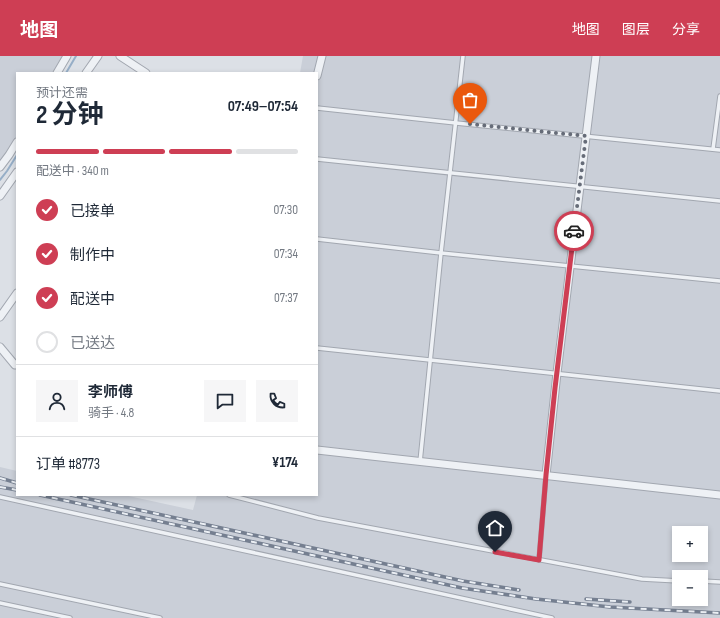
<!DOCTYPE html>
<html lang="zh">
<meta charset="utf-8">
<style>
body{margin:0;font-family:"Sofia Sans Condensed","Noto Sans SC",sans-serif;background:#f6f6f7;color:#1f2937;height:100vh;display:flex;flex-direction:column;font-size:15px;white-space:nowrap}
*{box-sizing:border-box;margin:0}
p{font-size:13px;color:#747a83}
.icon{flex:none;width:22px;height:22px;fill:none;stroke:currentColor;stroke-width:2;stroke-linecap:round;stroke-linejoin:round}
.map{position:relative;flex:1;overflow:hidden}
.drawer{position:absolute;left:16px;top:16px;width:302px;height:424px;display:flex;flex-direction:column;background:#fff;border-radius:0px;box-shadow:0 2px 6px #0003}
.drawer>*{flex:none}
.fabs{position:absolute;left:672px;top:470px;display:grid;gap:8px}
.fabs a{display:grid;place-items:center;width:36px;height:36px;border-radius:0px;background:#fff;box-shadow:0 2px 6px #0003;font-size:20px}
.pin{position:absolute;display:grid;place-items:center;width:34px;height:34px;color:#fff;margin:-41px -17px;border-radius:50% 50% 50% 0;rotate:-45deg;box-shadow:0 0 4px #0007}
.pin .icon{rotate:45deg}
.courier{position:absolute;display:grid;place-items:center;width:40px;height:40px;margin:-20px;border:3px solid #ce3e54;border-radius:50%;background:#fff;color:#222;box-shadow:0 1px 5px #0007}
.head em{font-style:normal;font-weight:700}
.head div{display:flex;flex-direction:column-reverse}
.head{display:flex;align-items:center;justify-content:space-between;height:68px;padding:0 20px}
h1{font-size:26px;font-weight:700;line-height:30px}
.bar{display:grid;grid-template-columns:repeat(4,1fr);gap:6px 4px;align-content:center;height:48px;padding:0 20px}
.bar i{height:5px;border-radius:3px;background:#e0e1e3}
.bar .on{background:#ce3e54}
.bar p{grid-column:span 4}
.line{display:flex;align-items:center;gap:10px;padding:0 20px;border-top:1px solid #e0e1e3}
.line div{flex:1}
.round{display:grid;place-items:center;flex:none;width:42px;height:42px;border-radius:0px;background:#f6f6f7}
ol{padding:0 20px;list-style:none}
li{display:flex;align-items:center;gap:12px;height:44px}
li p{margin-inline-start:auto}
li .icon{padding:4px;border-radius:50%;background:#ce3e54;color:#fff;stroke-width:4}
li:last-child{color:#747a83}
li i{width:22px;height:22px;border:2px solid #e0e1e3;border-radius:50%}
header{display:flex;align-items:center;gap:24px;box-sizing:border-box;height:56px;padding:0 20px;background:#ce3e54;color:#fff}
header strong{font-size:19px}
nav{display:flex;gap:22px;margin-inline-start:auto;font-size:14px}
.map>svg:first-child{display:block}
.built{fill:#cacfd8;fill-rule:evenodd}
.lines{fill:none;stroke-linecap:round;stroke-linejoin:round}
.stream{stroke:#96aec7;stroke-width:2}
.service-casing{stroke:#a2a7b0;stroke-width:5.5}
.minor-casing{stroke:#a2a7b0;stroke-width:9}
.service{stroke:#eef1f5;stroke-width:3.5}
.minor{stroke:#eef1f5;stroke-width:7}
.rail-casing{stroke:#757f90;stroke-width:3.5}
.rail{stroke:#ebeff4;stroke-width:2;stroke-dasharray:6;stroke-linecap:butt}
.done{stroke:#666c78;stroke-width:4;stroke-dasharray:0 7.2}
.route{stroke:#ce3e54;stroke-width:5}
</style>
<header>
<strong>地图</strong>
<nav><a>地图</a><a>图层</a><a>分享</a></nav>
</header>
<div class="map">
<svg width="720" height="562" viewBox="0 0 720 562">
<rect width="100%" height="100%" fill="#dce0e6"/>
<!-- built -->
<g class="built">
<polygon points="0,0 67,0 57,17 17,17 17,86 0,111"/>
<path d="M 303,0 L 720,0 L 720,562 L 0,562 L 0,411 L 17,415 L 17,439 L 124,439 L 193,454 L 197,439 L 317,439 L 317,17 L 300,17 ZM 679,477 L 701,477 L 701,499 L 679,499 ZM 679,521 L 701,521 L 701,543 L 679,543 Z"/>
</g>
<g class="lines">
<!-- stream -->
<g class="stream">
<polyline points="66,17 76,0"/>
<polyline points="0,124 7,115 17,99"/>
</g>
<!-- service casing -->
<g class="service-casing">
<g id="service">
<polyline points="317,52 456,67 720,94"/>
<polyline points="713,93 720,40"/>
<polyline points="317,103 720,145"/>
<polyline points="317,183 441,197 720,225"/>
<polyline points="317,292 720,335"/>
<polyline points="420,406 441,197 463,0"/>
<polyline points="229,439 318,462 642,523 679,525"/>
<polyline points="0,441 552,562"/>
<polyline points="539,504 546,419"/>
<polyline points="701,525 720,526"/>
<polyline points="0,528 160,562"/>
<polyline points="0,547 70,562"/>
</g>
</g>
<!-- minor casing -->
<g class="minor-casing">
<g id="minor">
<polyline points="120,0 146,17"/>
<polyline points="57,17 67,0"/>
<polyline points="86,17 98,0"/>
<polyline points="317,20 322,0"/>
<polyline points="0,111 9,99 17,86"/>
<polyline points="0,140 17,116"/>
<polyline points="0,261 17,237"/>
<polyline points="0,291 15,309 17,308"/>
<polyline points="317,394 720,439"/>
<polyline points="546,419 557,317 596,0"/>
</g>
</g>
<!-- service -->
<use href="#service" class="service"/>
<!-- minor -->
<use href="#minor" class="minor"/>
<!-- rail casing -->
<g class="rail-casing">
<g id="rail">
<polyline points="0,422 17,427"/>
<polyline points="0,431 17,434"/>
<polyline points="40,439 462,532 536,543 610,551 720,557"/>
<polyline points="71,439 463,525 519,534"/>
<polyline points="586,543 630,546"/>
</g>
</g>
<!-- rail -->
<use href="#rail" class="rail"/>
</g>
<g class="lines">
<!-- done -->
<polyline class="done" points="470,68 586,80 574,175"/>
<!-- route -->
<polyline class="route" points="495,496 539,504 546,419 555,332 574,175"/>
</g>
</svg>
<div class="fabs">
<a>+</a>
<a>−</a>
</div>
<div class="pin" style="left:470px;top:68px;background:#ea580c"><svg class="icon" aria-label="bag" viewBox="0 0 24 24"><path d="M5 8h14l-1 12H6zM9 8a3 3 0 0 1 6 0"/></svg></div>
<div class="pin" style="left:495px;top:496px;background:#1f2937"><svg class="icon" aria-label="home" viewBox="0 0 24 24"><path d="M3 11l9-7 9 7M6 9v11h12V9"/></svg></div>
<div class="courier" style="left:574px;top:175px"><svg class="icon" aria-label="car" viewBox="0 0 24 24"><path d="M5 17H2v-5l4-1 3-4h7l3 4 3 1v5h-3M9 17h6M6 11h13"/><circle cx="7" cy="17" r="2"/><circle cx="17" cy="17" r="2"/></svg></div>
<section class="drawer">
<div class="head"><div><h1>2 分钟</h1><p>预计还需</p></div><em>07:49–07:54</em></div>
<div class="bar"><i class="on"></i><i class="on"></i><i class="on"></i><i></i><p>配送中 · 340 m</p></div>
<ol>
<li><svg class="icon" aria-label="check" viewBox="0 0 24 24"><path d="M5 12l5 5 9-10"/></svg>已接单<p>07:30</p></li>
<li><svg class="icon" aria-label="check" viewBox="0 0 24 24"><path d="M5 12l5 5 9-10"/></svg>制作中<p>07:34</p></li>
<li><svg class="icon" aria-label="check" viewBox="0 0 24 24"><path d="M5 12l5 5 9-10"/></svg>配送中<p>07:37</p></li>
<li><i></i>已送达</li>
</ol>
<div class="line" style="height:72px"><a class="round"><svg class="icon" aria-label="person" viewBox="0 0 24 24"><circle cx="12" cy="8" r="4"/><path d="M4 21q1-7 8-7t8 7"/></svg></a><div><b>李师傅</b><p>骑手 · 4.8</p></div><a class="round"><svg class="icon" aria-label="chat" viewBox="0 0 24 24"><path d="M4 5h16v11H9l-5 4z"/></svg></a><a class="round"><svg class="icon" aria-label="phone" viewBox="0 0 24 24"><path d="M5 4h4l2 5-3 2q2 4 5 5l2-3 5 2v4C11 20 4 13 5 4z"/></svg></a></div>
<div class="line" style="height:52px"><div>订单 #8773</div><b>¥174</b></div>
</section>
</div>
